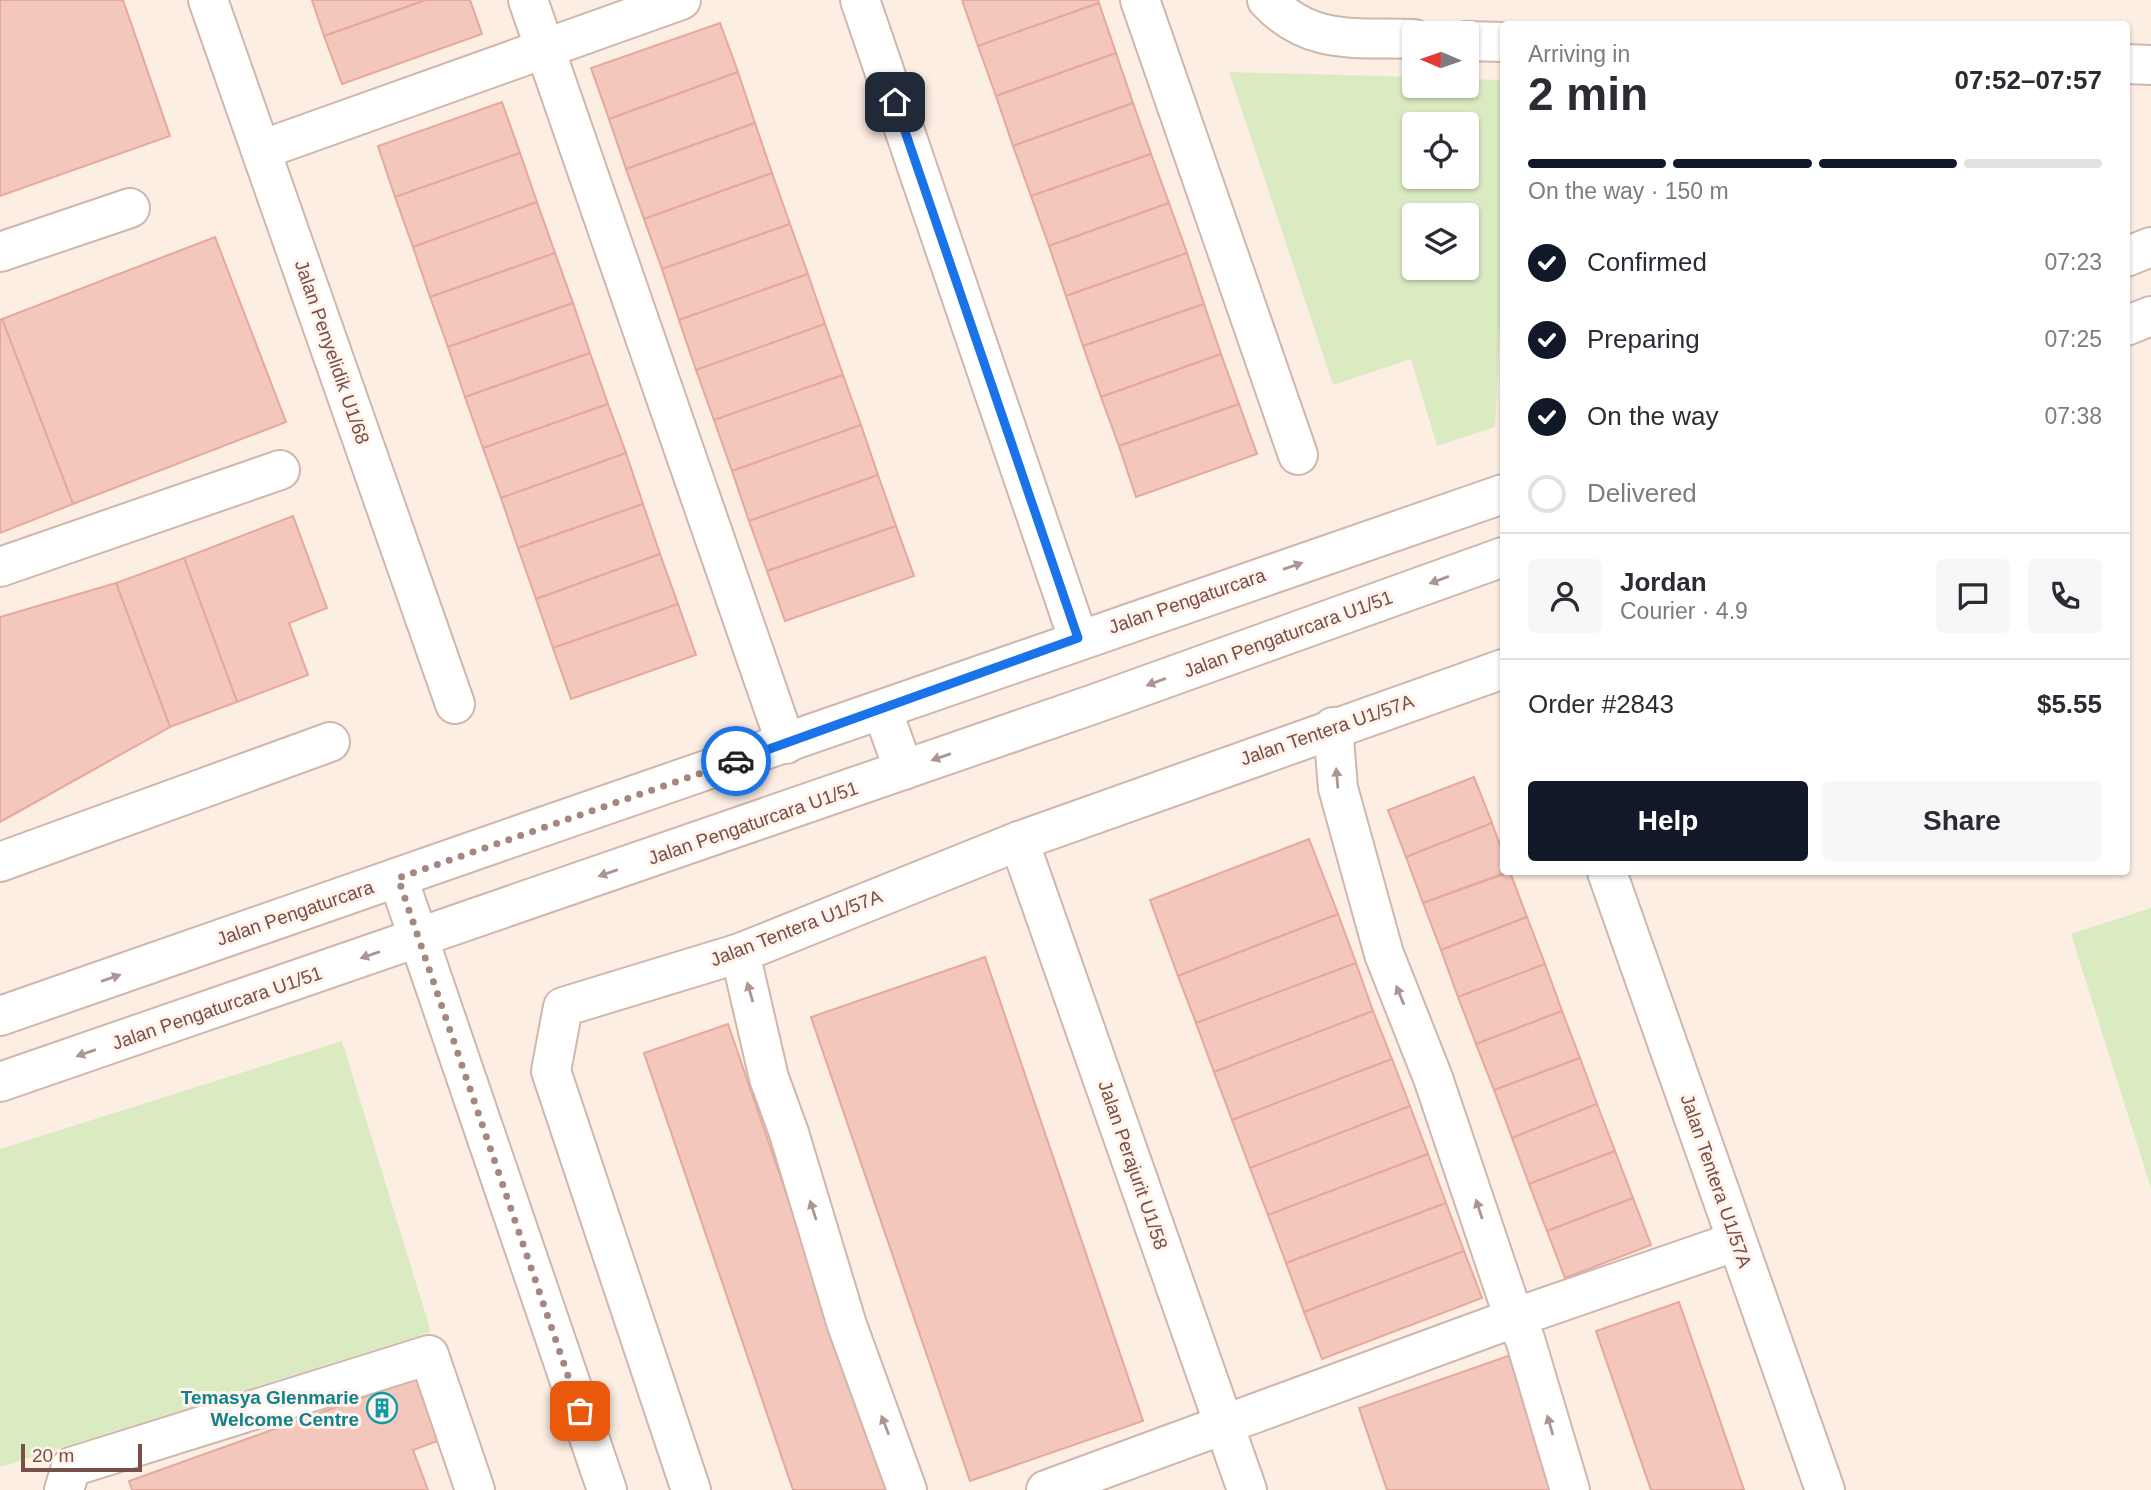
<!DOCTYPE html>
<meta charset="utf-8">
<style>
body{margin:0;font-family:Arial,sans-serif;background:#f7f7f7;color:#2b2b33;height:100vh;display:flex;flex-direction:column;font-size:26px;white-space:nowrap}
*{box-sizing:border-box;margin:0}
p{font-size:23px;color:#7c7c81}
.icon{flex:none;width:38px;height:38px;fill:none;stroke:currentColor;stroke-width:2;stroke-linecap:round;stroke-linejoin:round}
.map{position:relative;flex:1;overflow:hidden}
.side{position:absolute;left:1500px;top:21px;width:630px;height:854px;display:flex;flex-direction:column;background:#fff;border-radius:7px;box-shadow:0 2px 5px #0004}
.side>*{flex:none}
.needle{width:46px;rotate:272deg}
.tools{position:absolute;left:1402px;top:21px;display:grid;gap:14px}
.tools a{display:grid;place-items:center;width:77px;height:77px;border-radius:7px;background:#fff;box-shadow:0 2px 5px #0004;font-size:35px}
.scale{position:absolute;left:21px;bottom:18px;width:121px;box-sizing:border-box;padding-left:7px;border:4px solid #765049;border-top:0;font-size:19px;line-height:24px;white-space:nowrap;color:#765049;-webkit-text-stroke:5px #fff3eb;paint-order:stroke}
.pin{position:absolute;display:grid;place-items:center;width:60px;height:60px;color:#fff;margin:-30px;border-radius:14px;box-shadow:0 4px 10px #0006}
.courier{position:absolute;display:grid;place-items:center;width:70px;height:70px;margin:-35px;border:5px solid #1a73e8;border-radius:50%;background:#fff;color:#222;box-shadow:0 2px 9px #0007}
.head em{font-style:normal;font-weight:800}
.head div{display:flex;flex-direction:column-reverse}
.head{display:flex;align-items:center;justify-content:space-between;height:119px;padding:0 28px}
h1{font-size:46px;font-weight:800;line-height:52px}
.bar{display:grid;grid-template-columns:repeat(4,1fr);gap:10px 7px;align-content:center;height:84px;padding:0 28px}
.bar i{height:9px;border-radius:5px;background:#e1e1e2}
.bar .selected{background:#111827}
.bar p{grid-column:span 4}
.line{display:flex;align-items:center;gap:18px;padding:0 28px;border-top:2px solid #e1e1e2}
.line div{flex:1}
.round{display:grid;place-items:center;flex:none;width:74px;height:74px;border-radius:7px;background:#f7f7f7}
ol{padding:0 28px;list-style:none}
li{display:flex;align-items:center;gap:21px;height:77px}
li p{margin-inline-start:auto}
li .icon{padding:7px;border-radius:50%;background:#111827;color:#fff;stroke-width:4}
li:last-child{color:#7c7c81}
li i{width:38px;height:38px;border:4px solid #e1e1e2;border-radius:50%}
.button{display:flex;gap:14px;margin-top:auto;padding:14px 28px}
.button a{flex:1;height:80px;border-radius:7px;background:#111827;color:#fff;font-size:28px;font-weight:800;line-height:80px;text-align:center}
.button a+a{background:#f7f7f7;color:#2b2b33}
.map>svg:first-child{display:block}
.green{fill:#daebc2;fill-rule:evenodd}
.building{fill:#f3c7bb;stroke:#e5a99b;stroke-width:2}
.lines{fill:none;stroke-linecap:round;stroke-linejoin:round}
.minor-casing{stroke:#d0b6ad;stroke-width:42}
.minor{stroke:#fff;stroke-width:38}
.oneway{fill:#ad9692}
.done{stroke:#a5877f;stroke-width:7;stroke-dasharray:0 12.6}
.route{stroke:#1a73e8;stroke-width:9}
.labels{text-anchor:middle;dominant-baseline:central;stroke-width:6;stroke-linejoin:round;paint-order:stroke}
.street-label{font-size:19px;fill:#765049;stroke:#fff3eb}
.culture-label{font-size:19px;font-weight:bold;fill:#0d838f;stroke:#fff3eb;text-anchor:end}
</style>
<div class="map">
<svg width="2151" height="1490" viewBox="0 0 2151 1490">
<rect width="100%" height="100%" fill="#fdeee4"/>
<!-- green -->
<g class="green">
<path d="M 1229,72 L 1414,77 L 1414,86 L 1466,86 L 1467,79 L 1503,80 L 1503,269 L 1495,427 L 1437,446 L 1411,359 L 1333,385 ZM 1414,124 L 1466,124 L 1466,177 L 1414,177 ZM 1414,215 L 1466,215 L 1466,268 L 1414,268 Z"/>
<polygon points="2151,908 2151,1188 2071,934"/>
<polygon points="342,1041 431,1332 0,1467 0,1149"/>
</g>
<!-- building -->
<g class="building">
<polygon points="0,0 123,0 170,136 0,196"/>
<polygon points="312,0 426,0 324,36"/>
<polygon points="426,0 470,0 482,34 342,84 324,36"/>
<polygon points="962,0 1098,0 1099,3 978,46"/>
<polygon points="1099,3 1116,53 996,96 978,46"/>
<polygon points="720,23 738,72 609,119 591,68"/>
<polygon points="1116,53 1133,103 1013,146 996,96"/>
<polygon points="738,72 755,123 626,169 609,119"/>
<polygon points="502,102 520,153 395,197 378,146"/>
<polygon points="1133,103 1151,154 1031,196 1013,146"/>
<polygon points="755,123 772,173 644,219 626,169"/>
<polygon points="520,153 537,202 413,247 395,197"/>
<polygon points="1151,154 1169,203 1049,246 1031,196"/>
<polygon points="772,173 790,224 662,269 644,219"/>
<polygon points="537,202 555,253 430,297 413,247"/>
<polygon points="1169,203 1187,253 1066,296 1049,246"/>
<polygon points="790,224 808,274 679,320 662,269"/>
<polygon points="215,237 286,422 73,504 2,319"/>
<polygon points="555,253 573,303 448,347 430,297"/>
<polygon points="1187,253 1204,304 1083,346 1066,296"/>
<polygon points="808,274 825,324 696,370 679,320"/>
<polygon points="573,303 590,353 465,397 448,347"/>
<polygon points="1204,304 1221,354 1101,397 1083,346"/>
<polygon points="2,319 73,504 0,533 0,320"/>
<polygon points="825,324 843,375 714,420 696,370"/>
<polygon points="590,353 608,404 483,448 465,397"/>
<polygon points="1221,354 1239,404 1119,446 1101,397"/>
<polygon points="843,375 861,425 732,471 714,420"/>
<polygon points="608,404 626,453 501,498 483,448"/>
<polygon points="1239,404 1257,454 1136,497 1119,446"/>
<polygon points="861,425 878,475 749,521 732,471"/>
<polygon points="626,453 643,504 518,548 501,498"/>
<polygon points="878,475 896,526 767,571 749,521"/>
<polygon points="643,504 660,554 536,599 518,548"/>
<polygon points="293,516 327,608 289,623 308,675 237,702 184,558"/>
<polygon points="896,526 914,576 785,621 767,571"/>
<polygon points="660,554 678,604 553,648 536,599"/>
<polygon points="184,558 237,702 170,727 116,583"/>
<polygon points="116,583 170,727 0,822 0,617"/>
<polygon points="678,604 696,655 571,699 553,648"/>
<polygon points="1474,777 1492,823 1406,857 1388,810"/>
<polygon points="1492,823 1503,854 1503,872 1507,872 1423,903 1406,857"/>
<polygon points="1309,839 1338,914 1178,976 1150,900"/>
<polygon points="1510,872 1527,917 1441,950 1423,903"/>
<polygon points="1338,914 1356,963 1196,1023 1178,976"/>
<polygon points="1527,917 1545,964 1458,997 1441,950"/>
<polygon points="985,957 1143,1421 970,1481 811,1017"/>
<polygon points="1356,963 1373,1011 1214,1072 1196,1023"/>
<polygon points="1545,964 1562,1011 1476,1044 1458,997"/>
<polygon points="1373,1011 1392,1059 1232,1120 1214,1072"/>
<polygon points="1562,1011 1580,1058 1494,1090 1476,1044"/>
<polygon points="728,1024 888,1490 793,1490 644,1053"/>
<polygon points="1580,1058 1597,1104 1512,1138 1494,1090"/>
<polygon points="1392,1059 1410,1106 1250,1168 1232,1120"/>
<polygon points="1597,1104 1615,1151 1529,1184 1512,1138"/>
<polygon points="1410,1106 1428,1154 1268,1215 1250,1168"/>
<polygon points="1615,1151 1633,1198 1547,1231 1529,1184"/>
<polygon points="1428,1154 1446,1203 1286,1263 1268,1215"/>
<polygon points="1633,1198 1651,1245 1565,1278 1547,1231"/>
<polygon points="1446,1203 1464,1251 1304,1312 1286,1263"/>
<polygon points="1464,1251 1482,1298 1322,1359 1304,1312"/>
<polygon points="1679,1302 1744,1490 1651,1490 1596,1331"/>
<polygon points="1511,1355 1557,1490 1387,1490 1359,1408"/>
<polygon points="420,1377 443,1439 413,1450 428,1490 132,1490 129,1481"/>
</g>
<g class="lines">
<!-- minor casing -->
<g class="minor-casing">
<g id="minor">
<polyline points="208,0 455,704"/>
<polyline points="528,0 786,744"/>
<polyline points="860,0 1078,638"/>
<polyline points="1140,0 1298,455"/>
<path d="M 1267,0 C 1310,46 1356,37 1414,39"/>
<polyline points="1466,41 1503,42"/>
<polyline points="2126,64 2151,65"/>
<polyline points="261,150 681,0"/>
<polyline points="0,252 130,208"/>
<polyline points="2126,257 2151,247"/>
<polyline points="2126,326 2151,316"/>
<polyline points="0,567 280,470"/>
<polyline points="882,710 904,770"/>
<polyline points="1333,727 1338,788 1384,954 1433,1078 1514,1318 1525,1339 1570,1490"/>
<polyline points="1019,841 1247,1490"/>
<polyline points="0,862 330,742"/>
<polyline points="1607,872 1825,1490"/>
<polyline points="398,878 607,1490"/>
<polyline points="740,953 769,1078 789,1133 847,1325 907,1490"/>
<path d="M 0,1016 C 501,842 1001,665 1503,494"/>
<polyline points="0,1082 1094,704 1503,557"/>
<polyline points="64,1490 71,1467 429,1355 475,1490"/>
<polyline points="691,1490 551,1071 563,1007 740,953 1019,841 1503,669"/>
<polyline points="1046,1490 1514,1318 1737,1241"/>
</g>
</g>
<!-- minor -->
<use href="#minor" class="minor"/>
</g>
<!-- one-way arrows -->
<defs><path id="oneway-solid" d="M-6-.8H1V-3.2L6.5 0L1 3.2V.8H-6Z" transform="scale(1.75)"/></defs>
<g class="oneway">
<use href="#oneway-solid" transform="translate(1293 566) rotate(-19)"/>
<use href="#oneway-solid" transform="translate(1439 580) rotate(160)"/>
<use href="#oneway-solid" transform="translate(1156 682) rotate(160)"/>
<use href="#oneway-solid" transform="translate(941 757) rotate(161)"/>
<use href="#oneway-solid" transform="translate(1337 778) rotate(-95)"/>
<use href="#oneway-solid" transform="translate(608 873) rotate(161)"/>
<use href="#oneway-solid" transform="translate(370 955) rotate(161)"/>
<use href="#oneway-solid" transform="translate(111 978) rotate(-19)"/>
<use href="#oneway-solid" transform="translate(750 992) rotate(-106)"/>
<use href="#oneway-solid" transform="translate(1400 995) rotate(-112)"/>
<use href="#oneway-solid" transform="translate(86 1053) rotate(161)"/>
<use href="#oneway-solid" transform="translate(1479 1209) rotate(-108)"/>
<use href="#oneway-solid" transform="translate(813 1210) rotate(-108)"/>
<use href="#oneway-solid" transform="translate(885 1425) rotate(-111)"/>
<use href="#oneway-solid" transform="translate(1550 1425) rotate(-106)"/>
</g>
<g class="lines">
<!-- done -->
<polyline class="done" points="580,1411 398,878 736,761"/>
<!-- route -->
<polyline class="route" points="736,761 1078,638 895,102"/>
</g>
<!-- icons -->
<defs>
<g id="building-ring" transform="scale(1.575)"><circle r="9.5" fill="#fff3eb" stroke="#0f9aa8" stroke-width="1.5"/><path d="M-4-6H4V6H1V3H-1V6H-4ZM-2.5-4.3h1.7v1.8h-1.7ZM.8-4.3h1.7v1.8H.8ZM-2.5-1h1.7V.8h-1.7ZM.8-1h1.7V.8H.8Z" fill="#0f9aa8"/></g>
</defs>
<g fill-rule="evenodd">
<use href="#building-ring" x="382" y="1408"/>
</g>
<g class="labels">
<!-- street labels -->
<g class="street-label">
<text transform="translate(332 352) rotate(71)">Jalan Penyelidik U1/68</text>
<text transform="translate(1187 601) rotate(-19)">Jalan Pengaturcara</text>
<text transform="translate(1288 634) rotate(-20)">Jalan Pengaturcara U1/51</text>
<text transform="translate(1327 730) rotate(-19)">Jalan Tentera U1/57A</text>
<text transform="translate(753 823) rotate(-19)">Jalan Pengaturcara U1/51</text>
<text transform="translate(295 913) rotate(-19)">Jalan Pengaturcara</text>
<text transform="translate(796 928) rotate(-21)">Jalan Tentera U1/57A</text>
<text transform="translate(217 1008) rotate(-19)">Jalan Pengaturcara U1/51</text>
<text transform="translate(1133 1165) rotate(71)">Jalan Perajurit U1/58</text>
<text transform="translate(1716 1181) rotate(71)">Jalan Tentera U1/57A</text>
</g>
<!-- culture labels -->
<g class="culture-label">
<text x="359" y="1397">Temasya Glenmarie<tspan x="359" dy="22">Welcome Centre</tspan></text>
</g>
</g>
</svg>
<div class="tools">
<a><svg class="needle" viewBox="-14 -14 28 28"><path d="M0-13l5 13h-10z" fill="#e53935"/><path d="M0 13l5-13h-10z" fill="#7c7c81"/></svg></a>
<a><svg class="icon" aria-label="locate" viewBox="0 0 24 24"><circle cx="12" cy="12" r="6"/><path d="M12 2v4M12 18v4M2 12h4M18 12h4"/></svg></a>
<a><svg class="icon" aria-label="layers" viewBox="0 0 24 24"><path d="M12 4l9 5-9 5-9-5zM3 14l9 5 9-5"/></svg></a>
</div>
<div class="scale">20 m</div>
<div class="pin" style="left:580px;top:1411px;background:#ea580c"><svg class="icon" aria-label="bag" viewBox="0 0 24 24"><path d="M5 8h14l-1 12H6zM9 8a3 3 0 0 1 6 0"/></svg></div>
<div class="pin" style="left:895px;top:102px;background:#1f2937"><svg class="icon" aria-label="home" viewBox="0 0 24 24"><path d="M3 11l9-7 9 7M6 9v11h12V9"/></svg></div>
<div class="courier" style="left:736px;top:761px"><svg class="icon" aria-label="car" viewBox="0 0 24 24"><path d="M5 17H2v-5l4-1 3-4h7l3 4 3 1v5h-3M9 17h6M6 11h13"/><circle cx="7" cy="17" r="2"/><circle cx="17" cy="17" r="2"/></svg></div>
<section class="side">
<div class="head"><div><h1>2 min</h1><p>Arriving in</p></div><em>07:52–07:57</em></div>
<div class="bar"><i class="selected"></i><i class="selected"></i><i class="selected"></i><i></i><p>On the way · 150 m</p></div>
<ol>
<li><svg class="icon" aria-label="check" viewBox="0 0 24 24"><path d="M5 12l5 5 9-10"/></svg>Confirmed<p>07:23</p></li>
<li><svg class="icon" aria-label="check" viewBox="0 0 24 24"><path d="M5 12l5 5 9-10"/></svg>Preparing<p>07:25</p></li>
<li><svg class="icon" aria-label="check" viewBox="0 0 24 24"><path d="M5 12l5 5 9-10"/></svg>On the way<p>07:38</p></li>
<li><i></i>Delivered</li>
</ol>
<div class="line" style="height:126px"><a class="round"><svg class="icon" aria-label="person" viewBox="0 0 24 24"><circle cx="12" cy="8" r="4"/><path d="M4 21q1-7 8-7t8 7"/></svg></a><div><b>Jordan</b><p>Courier · 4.9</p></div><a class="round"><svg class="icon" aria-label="chat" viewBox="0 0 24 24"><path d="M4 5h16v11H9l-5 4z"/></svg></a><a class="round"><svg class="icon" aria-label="phone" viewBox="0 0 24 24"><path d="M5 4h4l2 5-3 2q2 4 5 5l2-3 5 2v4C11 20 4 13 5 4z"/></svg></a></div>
<div class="line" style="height:91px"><div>Order #2843</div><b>$5.55</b></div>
<div class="button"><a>Help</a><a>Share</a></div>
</section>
</div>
